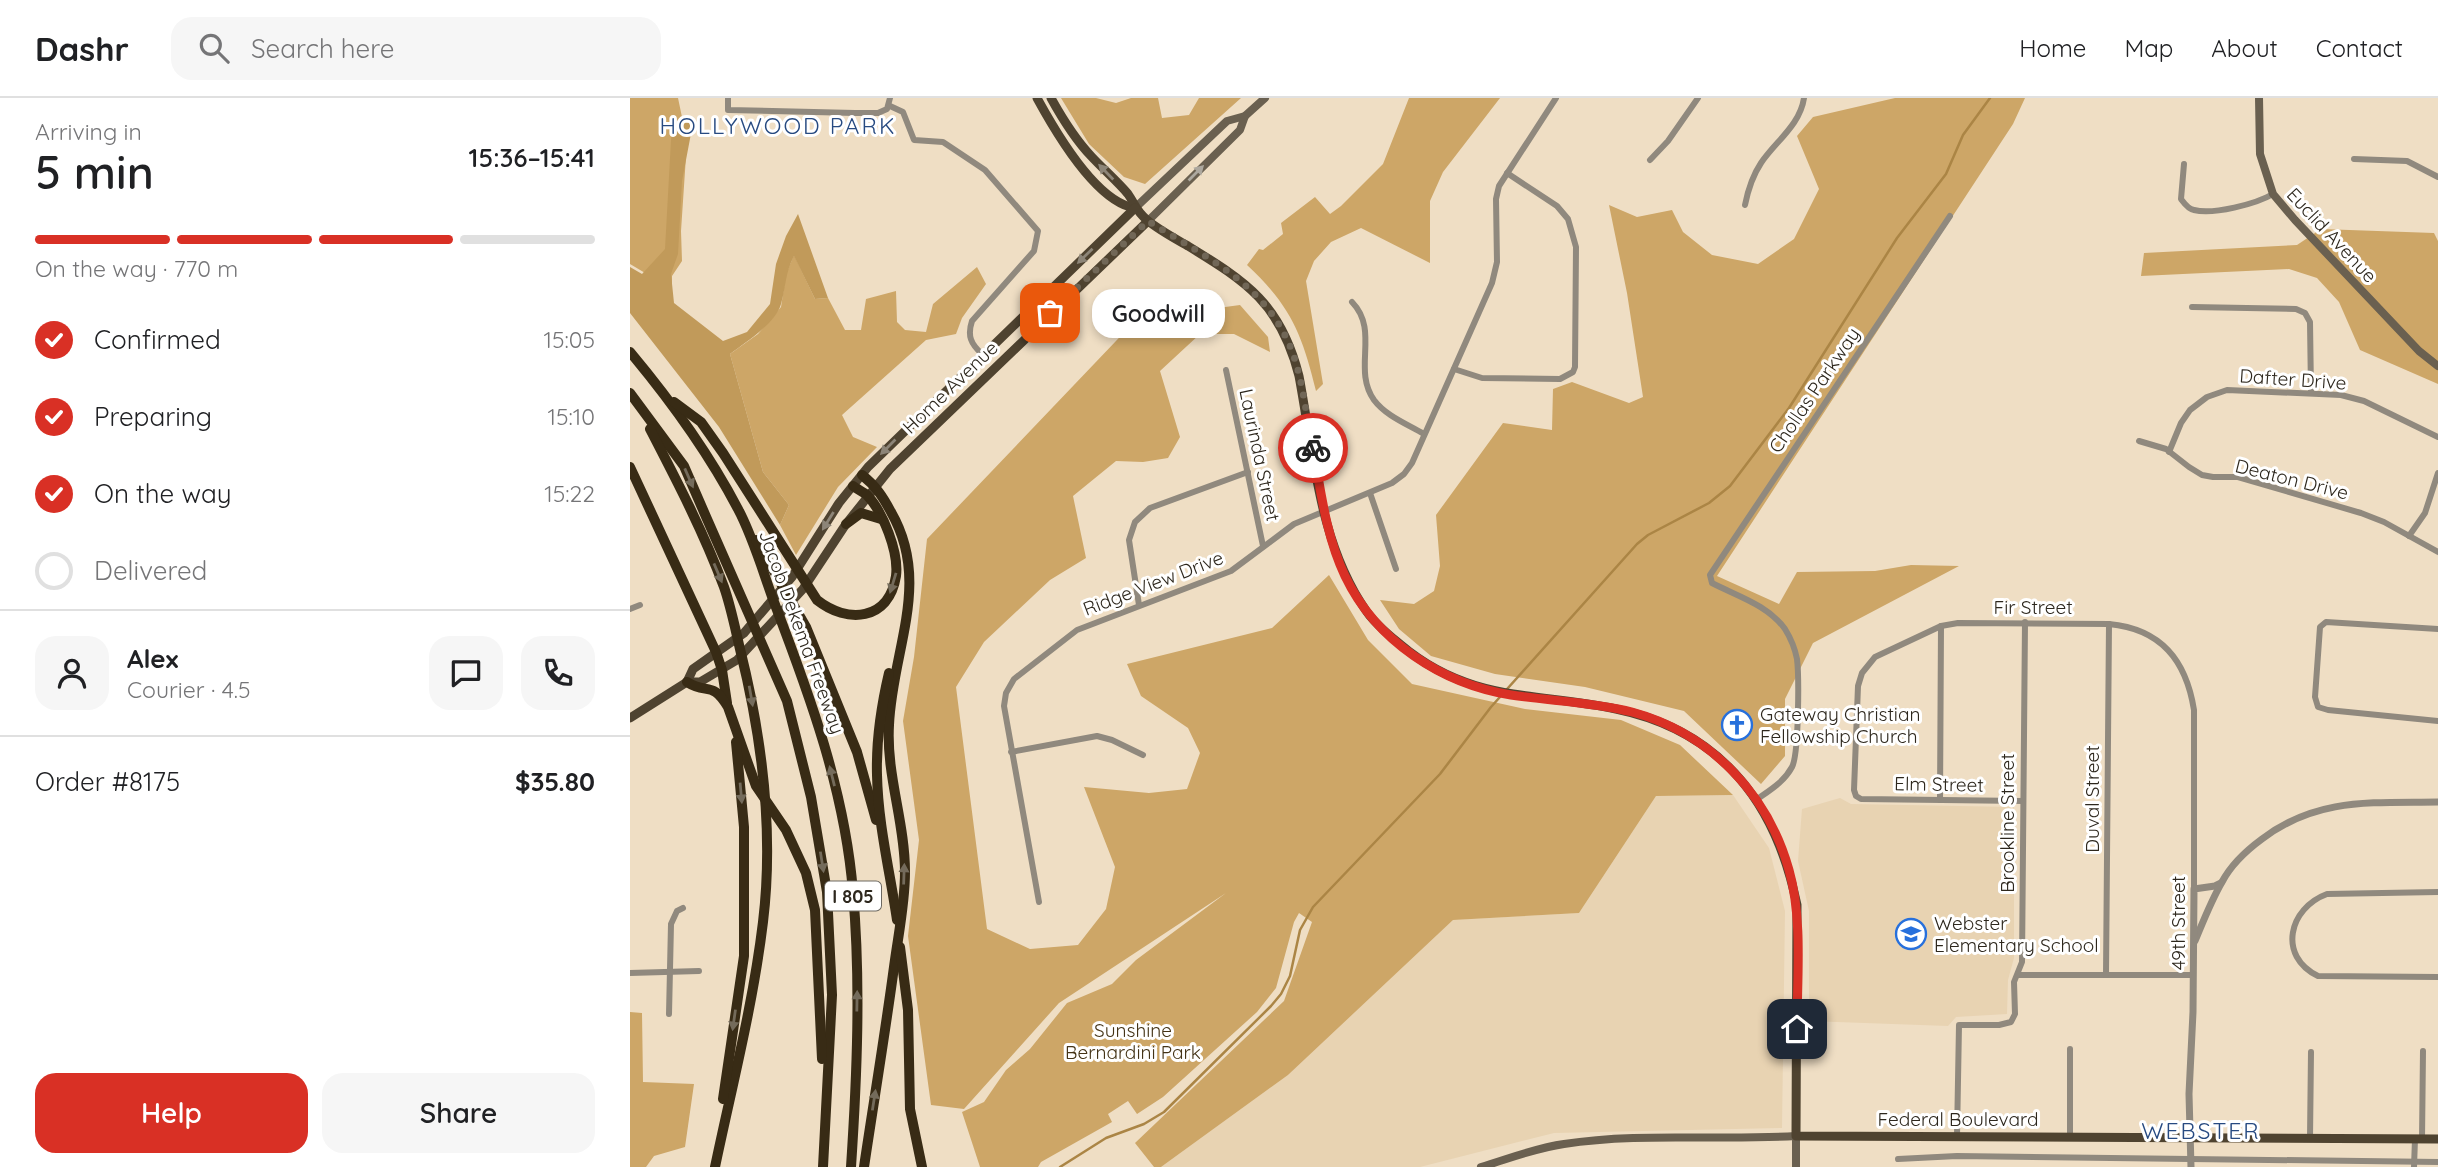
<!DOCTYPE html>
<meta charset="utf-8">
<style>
body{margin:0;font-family:Quicksand,sans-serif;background:#f6f6f6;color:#202124;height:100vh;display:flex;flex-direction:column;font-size:26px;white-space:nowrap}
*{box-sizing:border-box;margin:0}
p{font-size:23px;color:#757577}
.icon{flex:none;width:38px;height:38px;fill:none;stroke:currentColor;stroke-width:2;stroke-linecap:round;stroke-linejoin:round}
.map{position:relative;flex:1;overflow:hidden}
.sheet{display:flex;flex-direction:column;background:#fff;width:630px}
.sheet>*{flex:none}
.pin{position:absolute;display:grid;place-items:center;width:60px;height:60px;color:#fff;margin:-30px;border-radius:14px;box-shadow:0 4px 10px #0006}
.courier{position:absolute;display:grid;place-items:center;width:70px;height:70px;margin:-35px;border:5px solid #d93025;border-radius:50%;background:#fff;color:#222;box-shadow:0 2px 9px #0007}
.bubble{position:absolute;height:49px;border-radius:21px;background:#fff;box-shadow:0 4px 10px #0003;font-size:23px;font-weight:600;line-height:49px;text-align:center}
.headline em{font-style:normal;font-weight:600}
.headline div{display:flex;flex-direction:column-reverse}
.headline{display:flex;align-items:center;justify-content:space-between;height:119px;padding:0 35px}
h1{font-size:46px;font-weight:600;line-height:52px}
.bar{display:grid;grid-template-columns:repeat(4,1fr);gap:10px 7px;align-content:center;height:84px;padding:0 35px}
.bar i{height:9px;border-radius:5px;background:#e0e0e0}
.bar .active{background:#d93025}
.bar p{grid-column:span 4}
.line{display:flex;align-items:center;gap:18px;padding:0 35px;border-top:2px solid #e0e0e0}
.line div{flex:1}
.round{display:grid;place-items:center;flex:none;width:74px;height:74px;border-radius:21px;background:#f6f6f6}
ol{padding:0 35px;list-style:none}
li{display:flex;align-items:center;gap:21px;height:77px}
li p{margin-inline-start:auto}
li .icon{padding:7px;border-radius:50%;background:#d93025;color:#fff;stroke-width:4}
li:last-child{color:#757577}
li i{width:38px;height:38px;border:4px solid #e0e0e0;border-radius:50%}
.action{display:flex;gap:14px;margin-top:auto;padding:14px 35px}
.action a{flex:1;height:80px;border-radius:21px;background:#d93025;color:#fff;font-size:28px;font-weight:600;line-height:80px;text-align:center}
.action a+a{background:#f6f6f6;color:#202124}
header{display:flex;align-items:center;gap:42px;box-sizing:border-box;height:98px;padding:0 35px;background:#fff;border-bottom:2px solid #e0e0e0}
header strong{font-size:33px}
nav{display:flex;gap:38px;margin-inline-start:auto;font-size:24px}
.search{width:490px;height:63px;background:#f6f6f6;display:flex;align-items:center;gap:18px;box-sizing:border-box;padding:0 24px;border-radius:21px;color:#757577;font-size:26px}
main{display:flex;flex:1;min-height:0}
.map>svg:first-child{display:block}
.built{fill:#e8d3b2}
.green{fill:#cda667}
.forest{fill:#c19a5a}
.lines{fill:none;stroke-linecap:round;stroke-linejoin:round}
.stream{stroke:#ab8545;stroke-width:2.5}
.minor{stroke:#90897e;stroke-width:6}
.tertiary{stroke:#90897e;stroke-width:7}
.secondary{stroke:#6a6050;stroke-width:8}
.primary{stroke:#4f4330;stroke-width:9}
.motorway{stroke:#382b15;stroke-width:10}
.oneway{fill:#8d8578}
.oneway2{fill:#ada89f}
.oneway3{fill:#746b5b}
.done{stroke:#716757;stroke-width:7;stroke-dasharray:0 12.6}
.route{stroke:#d93025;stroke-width:9}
.labels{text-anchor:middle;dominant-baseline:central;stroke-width:6;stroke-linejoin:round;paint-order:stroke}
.shield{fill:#fff;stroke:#6c6861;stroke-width:2}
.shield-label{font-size:18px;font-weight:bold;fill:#2d271d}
.street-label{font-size:19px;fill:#2d271d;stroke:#fff}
.poi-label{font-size:19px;fill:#2d271d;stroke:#fff;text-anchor:start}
.park-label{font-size:19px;fill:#443316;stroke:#fff}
.quarter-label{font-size:23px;letter-spacing:2px;fill:#274a81;stroke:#fff}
</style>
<header>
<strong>Dashr</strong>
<div class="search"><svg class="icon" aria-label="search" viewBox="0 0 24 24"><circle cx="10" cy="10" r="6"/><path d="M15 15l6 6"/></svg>Search here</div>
<nav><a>Home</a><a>Map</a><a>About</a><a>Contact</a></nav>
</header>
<main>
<section class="sheet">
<div class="headline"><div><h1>5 min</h1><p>Arriving in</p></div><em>15:36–15:41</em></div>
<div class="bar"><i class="active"></i><i class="active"></i><i class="active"></i><i></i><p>On the way · 770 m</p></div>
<ol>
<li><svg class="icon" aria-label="check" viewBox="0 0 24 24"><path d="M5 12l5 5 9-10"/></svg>Confirmed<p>15:05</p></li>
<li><svg class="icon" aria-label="check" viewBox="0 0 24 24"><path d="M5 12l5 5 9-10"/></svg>Preparing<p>15:10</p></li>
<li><svg class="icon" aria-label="check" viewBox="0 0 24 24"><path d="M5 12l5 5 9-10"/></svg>On the way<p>15:22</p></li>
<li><i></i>Delivered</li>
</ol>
<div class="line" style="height:126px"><a class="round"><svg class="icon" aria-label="person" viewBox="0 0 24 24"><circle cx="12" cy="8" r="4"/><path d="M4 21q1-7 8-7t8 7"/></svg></a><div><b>Alex</b><p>Courier · 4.5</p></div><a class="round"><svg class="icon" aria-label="chat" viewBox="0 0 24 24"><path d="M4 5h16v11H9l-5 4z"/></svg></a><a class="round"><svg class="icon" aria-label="phone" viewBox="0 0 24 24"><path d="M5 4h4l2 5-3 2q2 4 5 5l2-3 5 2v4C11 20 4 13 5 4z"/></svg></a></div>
<div class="line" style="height:91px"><div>Order #8175</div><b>$35.80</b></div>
<div class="action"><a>Help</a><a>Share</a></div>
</section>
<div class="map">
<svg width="1808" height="1069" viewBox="0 0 1808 1069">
<rect width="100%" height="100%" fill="#efdec4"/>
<!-- built -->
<g class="built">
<polygon points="1103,697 1139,750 1155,813 1152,1030 924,1035 790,1069 531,1069 658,977 823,822 949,815 1026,698"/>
<polygon points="1210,700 1221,706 1384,709 1384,860 1378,882 1377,916 1326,919 1318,928 1179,923 1179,813 1168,763 1172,711"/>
</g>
<!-- green -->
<g class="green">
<polygon points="0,0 48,0 57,43 51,133 52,163 42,178 42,191 0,166"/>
<polygon points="431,0 466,0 486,5 501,0 528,0 532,20 559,17 569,0 611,0 515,86 494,79 459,46"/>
<path d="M 779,0 L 870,0 L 813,74 L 800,103 L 800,165 L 731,130 L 701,144 L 684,163 L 676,183 L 693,286 L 686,293 C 672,236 661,208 617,167 L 629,151 L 633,152 L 653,136 L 651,125 L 685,99 L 700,116 L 711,108 L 753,66 Z"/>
<polygon points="1265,0 1395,0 1383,26 1087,478 1149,506 1167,474 1245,473 1281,467 1329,468 1183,545 1155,601 1155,658 1131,686 1054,613 955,589 865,576 801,558 769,531 750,502 784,506 804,493 810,468 806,417 873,325 922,332 923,291 942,284 999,305 1013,299 997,195 979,107 1007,119 1042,112 1053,134 1082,157 1128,166 1164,141 1189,91 1167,38 1183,19"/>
<polygon points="1691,131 1804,135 1808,143 1808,286 1730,252 1709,204 1687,180 1659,171 1511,178 1514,155 1667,147"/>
<polygon points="164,157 185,201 198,200 215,232 231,232 236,201 266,193 267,224 275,232 296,234 303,206 347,169 356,186 332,220 326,236 296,242 212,317 223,339 247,349 208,389 166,457 150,427 159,407 133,374 100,256 128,236 151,209 156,176"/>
<polygon points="527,200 551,215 610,207 638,239 640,254 604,236 570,236 530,273 550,339 538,360 513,364 486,363 443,398 456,460 420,482 354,544 326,589 357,831 400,851 448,847 476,811 485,769 454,689 519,695 557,691 570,655 558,630 511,598 497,566 642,530 699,477 738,542 782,586 895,611 991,622 1050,647 1103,697 1026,698 949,815 823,822 658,977 531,1069 524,1069 505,1045 654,903 682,824 669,815 664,824 646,890 627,914 533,999 507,1016 498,1003 478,1016 482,1024 411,1064 408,1069 350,1069 332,1014 354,1004 376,972 400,951 437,905 482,886 506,862 596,795 429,905 334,1011 301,1007 278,838 289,742 273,623 284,559 297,441"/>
<polygon points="0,914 12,915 13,984 64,986 55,1049 24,1058 16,1069 0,1069"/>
</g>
<!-- forest -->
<path class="forest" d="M 42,24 L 63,25 L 52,83 L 48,156 L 41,176 L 44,205 L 93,243 L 117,234 L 140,206 L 146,166 L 156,138 L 168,116 L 198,200 L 185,201 L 164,158 C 155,175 156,188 151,206 C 146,225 116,244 100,256 L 133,374 L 159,407 L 150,427 L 89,329 L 0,215 L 0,169 L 12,176 L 35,151 Z"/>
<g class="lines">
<!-- stream -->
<polyline class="stream" points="430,1069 476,1040 514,1026 534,1014 641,908 651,896 660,878 670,832 683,809 810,676 861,609 1007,446 1018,437 1079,405 1100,388 1159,310 1267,140 1316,76 1333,37 1360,0"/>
<!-- minor -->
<g class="minor">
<polyline points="98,0 98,12 225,15 248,15 257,11 260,0"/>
<path d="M 260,8 L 273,14 L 284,42 L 313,44 L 355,72 L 408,133 L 404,153 L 342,223 C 337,238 341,246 352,256"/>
<polyline points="1724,61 1777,63 1808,79"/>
<polyline points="1020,62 1038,43 1068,0"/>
<path d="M 1554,66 L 1551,101 C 1554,105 1558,111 1564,112 C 1583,117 1626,106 1643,96"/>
<path d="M 1115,107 C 1118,92 1123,77 1131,65 C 1146,43 1170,27 1174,0"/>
<path d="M 722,204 C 750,233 722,271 744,302 C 756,318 777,326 794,336"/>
<polyline points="1562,209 1666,211 1675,215 1680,224 1681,294"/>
<polyline points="824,271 852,280 930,281 943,274 945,269 946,149 938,121 927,108 877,75"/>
<polyline points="596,272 633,448"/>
<polyline points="1509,343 1536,351 1559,369 1572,377 1583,379 1608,379 1731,415 1754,424 1808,454"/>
<polyline points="1539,354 1551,325 1560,312 1577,299 1597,292 1711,297 1734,303 1808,339"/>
<polyline points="740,395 766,471"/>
<polyline points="1779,438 1795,415 1808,375"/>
<polyline points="509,507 499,442 505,424 520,410 618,374"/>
<polyline points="0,511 10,507"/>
<polyline points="1808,531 1696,524 1690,529 1685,599 1688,609 1698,612 1808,623"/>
<polyline points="381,654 467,638 482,642 513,657"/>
<path d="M 1126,702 C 1140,692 1154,684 1162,669 C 1169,656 1169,578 1167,561 C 1165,551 1160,539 1155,531 C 1138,507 1107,498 1082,485 L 1080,477 L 1320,118"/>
<polyline points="1310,702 1311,528"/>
<path d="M 1393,703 L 1231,701 L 1226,698 L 1224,692 L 1228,588 L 1232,575 L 1245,559 L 1311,528 L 1328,525 L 1479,526 C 1531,531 1556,562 1564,612 L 1564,791"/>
<path d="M 1808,794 L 1697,796 C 1659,810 1647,858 1688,878 L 1808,879"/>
<polyline points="409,804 374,608 376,595 384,581 447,532 601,473 664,426 762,385 774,376 782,365 862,185 867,164 866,101 869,88 926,0"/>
<polyline points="0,875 69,873"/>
<polyline points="1389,877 1563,877"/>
<polyline points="1476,877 1479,526"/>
<polyline points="39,916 41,826 47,813 53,810"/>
<polyline points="1327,1038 1329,927 1369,927 1381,924 1385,916 1384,884 1392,864 1395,524"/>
<polyline points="1440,1039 1440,951"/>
<polyline points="1680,1040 1681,954"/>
<polyline points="1792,1041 1793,953"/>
<polyline points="1268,1061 1327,1058 1808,1064"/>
<polyline points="1784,1069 1785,1041"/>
</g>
<!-- tertiary -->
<g class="tertiary">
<path d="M 1565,843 C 1573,824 1581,803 1592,784 C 1601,767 1617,752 1632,741 C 1687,699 1743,705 1808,704"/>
<polyline points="1561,1069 1559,996 1563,914 1564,791 1585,788 1591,785"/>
</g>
<!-- secondary -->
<g class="secondary">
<polyline points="1629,0 1630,56 1643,96 1665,122 1789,253 1808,268"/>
<polyline points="505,110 597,23 615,18 635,0"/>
<polyline points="518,123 610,32 615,18"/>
<path d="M 851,1069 C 878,1061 905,1050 934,1046 C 1010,1034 1089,1043 1166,1038 L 1166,1069"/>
</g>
<!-- primary -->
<g class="primary">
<path d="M 407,0 C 425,33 466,104 505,110"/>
<path d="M 421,0 C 432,20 445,41 461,58 C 473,71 487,83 498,96 C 505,106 506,113 517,122 C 529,132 544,140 558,148 C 617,184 651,206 669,278 C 684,358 689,446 737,514 C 746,527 759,537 771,547 C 840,605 905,594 986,611 C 1092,633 1146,705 1167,807 L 1166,1038 L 1808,1041"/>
<polyline points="57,584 63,571 114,535 162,479 209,405 238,369 505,110"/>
<polyline points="0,620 57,584 70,584 107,562 173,491 216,426 260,371 518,123"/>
</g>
<!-- motorway -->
<g class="motorway">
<path d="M 0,254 C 41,303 78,354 108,411 C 123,439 133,474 144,504 C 180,598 215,693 223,794 C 231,886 227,978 221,1069"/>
<polyline points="0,295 54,368 77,421 157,603 181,699 197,794 202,897 193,1069"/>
<path d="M 44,304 L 71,324 L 93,355 L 187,502 C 217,526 259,523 266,478 C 269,454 253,414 237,397 C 233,394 227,391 223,388"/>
<path d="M 20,331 C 47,383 74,435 94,489 C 101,509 105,530 110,551 C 132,639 144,733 133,824 C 123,907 102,988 85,1069"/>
<polyline points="0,369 86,554 92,572 97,605"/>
<path d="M 232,377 C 246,388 253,399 261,414 C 302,485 262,552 259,627 C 256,677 275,724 275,774 C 275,806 268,838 264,869 C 255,936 244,1002 234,1069"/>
<polyline points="216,426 231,415 251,421"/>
<polyline points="126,442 176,529 227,654 246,722"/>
<path d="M 259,575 C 251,609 246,643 247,677 C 248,726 260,774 267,822"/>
<path d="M 57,584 C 77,597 82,582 98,609 L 126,688 L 156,732 L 176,775 L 185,812 L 192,961"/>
<polyline points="270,849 278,912 280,1011 292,1069"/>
<polyline points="93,1001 114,858 114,729 106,644"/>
</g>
</g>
<!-- one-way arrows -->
<defs><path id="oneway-solid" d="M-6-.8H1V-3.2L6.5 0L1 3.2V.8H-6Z" transform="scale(1.75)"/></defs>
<g class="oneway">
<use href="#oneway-solid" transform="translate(476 74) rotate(-134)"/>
<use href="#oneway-solid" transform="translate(455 158) rotate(136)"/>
<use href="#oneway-solid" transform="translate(258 349) rotate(135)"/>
<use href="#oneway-solid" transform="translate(198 423) rotate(122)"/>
</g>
<use class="oneway2" href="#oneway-solid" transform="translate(566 75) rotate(-45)"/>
<g class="oneway3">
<use href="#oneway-solid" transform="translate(59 380) rotate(66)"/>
<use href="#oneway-solid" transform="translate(88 475) rotate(67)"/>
<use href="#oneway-solid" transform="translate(263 485) rotate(107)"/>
<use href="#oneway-solid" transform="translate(121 598) rotate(80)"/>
<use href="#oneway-solid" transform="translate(202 678) rotate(-104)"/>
<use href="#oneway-solid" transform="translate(111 695) rotate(85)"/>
<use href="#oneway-solid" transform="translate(192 764) rotate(81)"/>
<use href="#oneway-solid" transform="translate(274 776) rotate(-88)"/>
<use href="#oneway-solid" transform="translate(227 903) rotate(-89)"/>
<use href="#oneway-solid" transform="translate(104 922) rotate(98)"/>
<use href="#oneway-solid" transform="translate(244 1002) rotate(-81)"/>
</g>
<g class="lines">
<!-- done -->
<path class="done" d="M 420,215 L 518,123 C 579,161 644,190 666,265 C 674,293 677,322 683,350"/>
<!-- route -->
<path class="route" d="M 683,350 C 691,394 696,438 715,478 C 746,543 812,586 881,597 C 921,603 963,604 1002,614 C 1080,635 1138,696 1159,772 C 1173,821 1167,881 1167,931"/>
</g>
<!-- icons -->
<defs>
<g id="church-ring" transform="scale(1.575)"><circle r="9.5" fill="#fff" stroke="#2770dc" stroke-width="1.5"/><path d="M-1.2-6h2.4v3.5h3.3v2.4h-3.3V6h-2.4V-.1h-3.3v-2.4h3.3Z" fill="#2770dc"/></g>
<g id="school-ring" transform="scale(1.575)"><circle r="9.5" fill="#fff" stroke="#2770dc" stroke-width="1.5"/><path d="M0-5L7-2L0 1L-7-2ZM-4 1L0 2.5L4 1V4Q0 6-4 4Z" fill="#2770dc"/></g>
</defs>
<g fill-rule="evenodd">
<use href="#church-ring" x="1107" y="627"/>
<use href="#school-ring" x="1281" y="836"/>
</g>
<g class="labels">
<!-- shield labels -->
<rect class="shield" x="195" y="783.5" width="56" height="29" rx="5"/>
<g class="shield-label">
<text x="223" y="798">I 805</text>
</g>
<!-- street labels -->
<g class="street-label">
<text transform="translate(1702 137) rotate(47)">Euclid Avenue</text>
<text transform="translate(1663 281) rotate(4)">Dafter Drive</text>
<text transform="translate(320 289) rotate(-44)">Home Avenue</text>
<text transform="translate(1184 292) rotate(-56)">Chollas Parkway</text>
<text transform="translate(630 357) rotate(78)">Laurinda Street</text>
<text transform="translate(1662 381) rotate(14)">Deaton Drive</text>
<text transform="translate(523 485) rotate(-21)">Ridge View Drive</text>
<text x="1403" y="509">Fir Street</text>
<text transform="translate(172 534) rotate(70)">Jacob Dekema Freeway</text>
<text transform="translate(1309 686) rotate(1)">Elm Street</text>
<text transform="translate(1462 701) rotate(-90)">Duval Street</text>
<text transform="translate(1377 725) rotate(-90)">Brookline Street</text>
<text transform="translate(1548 825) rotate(-90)">49th Street</text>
<text x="1328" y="1021">Federal Boulevard</text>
</g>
<!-- poi labels -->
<g class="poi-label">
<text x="1130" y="616">Gateway Christian<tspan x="1130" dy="22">Fellowship Church</tspan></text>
<text x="1304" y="825">Webster<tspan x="1304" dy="22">Elementary School</tspan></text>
</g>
<!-- park labels -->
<g class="park-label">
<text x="503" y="932">Sunshine<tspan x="503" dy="22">Bernardini Park</tspan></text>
</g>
<!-- quarter labels -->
<g class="quarter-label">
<text x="148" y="27">HOLLYWOOD PARK</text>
<text x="1571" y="1032">WEBSTER</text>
</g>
</g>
</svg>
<div class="pin" style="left:420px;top:215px;background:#ea580c"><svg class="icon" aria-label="bag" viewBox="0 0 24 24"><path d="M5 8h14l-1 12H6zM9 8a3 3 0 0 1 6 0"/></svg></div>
<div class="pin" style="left:1167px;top:931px;background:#1f2937"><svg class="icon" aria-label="home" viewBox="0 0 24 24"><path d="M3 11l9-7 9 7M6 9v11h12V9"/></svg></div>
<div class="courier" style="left:683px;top:350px"><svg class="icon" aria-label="bike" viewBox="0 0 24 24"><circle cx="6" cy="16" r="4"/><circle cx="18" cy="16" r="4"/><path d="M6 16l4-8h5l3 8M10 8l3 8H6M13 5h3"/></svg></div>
<div class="bubble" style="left:462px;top:191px;width:133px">Goodwill</div>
</div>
</main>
